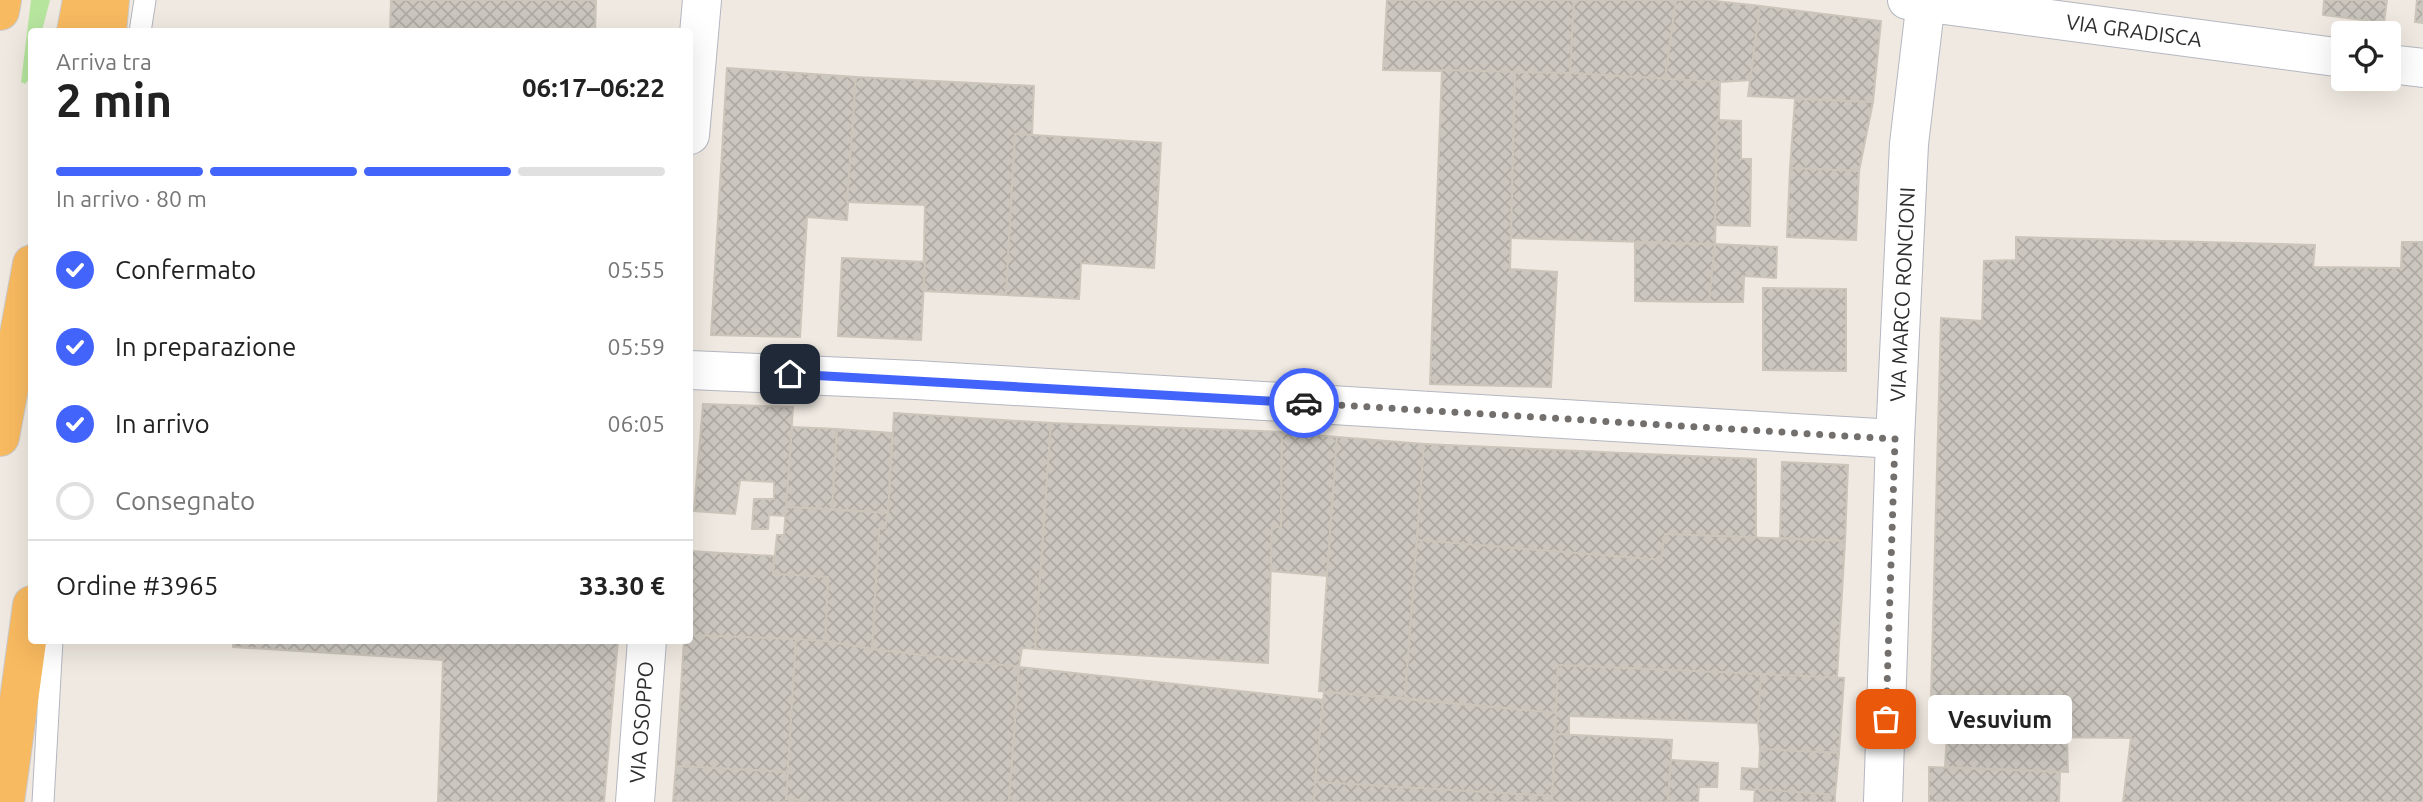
<!DOCTYPE html>
<html lang="it">
<meta charset="utf-8">
<style>
body{margin:0;font-family:Ubuntu,sans-serif;background:#f2f2f2;color:#222;height:100vh;display:flex;flex-direction:column;font-size:26px;white-space:nowrap}
*{box-sizing:border-box;margin:0}
p{font-size:23px;color:#767676}
.icon{flex:none;width:38px;height:38px;fill:none;stroke:currentColor;stroke-width:2;stroke-linecap:round;stroke-linejoin:round}
.map{position:relative;flex:1;overflow:hidden}
.sheet{position:absolute;left:28px;top:28px;width:665px;height:616px;display:flex;flex-direction:column;background:#fff;border-radius:7px;box-shadow:0 7px 28px #0002}
.sheet>*{flex:none}
.tools{position:absolute;left:2331px;top:21px;display:grid;gap:14px}
.tools a{display:grid;place-items:center;width:70px;height:70px;border-radius:7px;background:#fff;box-shadow:0 7px 28px #0002;font-size:35px}
.pin{position:absolute;display:grid;place-items:center;width:60px;height:60px;color:#fff;margin:-30px;border-radius:14px;box-shadow:0 4px 10px #0006}
.courier{position:absolute;display:grid;place-items:center;width:70px;height:70px;margin:-35px;border:5px solid #4264fb;border-radius:50%;background:#fff;color:#222;box-shadow:0 2px 9px #0007}
.bubble{position:absolute;height:49px;border-radius:7px;background:#fff;box-shadow:0 7px 28px #0002;font-size:23px;font-weight:600;line-height:49px;text-align:center}
.overview em{font-style:normal;font-weight:600}
.overview div{display:flex;flex-direction:column-reverse}
.overview{display:flex;align-items:center;justify-content:space-between;height:119px;padding:0 28px}
h1{font-size:46px;font-weight:600;line-height:52px}
.bar{display:grid;grid-template-columns:repeat(4,1fr);gap:10px 7px;align-content:center;height:84px;padding:0 28px}
.bar i{height:9px;border-radius:5px;background:#e0e0e0}
.bar .active{background:#4264fb}
.bar p{grid-column:span 4}
.line{display:flex;align-items:center;gap:18px;padding:0 28px;border-top:2px solid #e0e0e0}
.line div{flex:1}
ol{padding:0 28px;list-style:none}
li{display:flex;align-items:center;gap:21px;height:77px}
li p{margin-inline-start:auto}
li .icon{padding:7px;border-radius:50%;background:#4264fb;color:#fff;stroke-width:4}
li:last-child{color:#767676}
li i{width:38px;height:38px;border:4px solid #e0e0e0;border-radius:50%}
.map>svg:first-child{display:block}
.grass{fill:#b6e59e}
.building{fill:url(#building-cross-hatch);stroke:#cbc5ba;stroke-width:2}
.lines{fill:none;stroke-linecap:round;stroke-linejoin:round}
.service-casing{stroke:#b4b7c1;stroke-width:23}
.minor-casing{stroke:#b4b7c1;stroke-width:40}
.tertiary-casing{stroke:#b4b7c1;stroke-width:40}
.trunk-casing{stroke:#c9c9c9;stroke-width:40}
.service{stroke:#fff;stroke-width:21}
.minor{stroke:#fff;stroke-width:38}
.tertiary{stroke:#fff;stroke-width:38}
.trunk{stroke:#f8ba60;stroke-width:38}
.done{stroke:#726f6d;stroke-width:7;stroke-dasharray:0 12.6}
.route{stroke:#4264fb;stroke-width:9}
.labels{text-anchor:middle;dominant-baseline:central;stroke-width:5;stroke-linejoin:round;paint-order:stroke}
.street-label{font-size:21px;fill:#2e2e2e;stroke:#fff}
</style>
<div class="map">
<svg width="2423" height="802" viewBox="0 0 2423 802">
<defs>
<pattern id="building-cross-hatch" width="8" height="8" patternUnits="userSpaceOnUse" patternTransform="scale(1.75)"><rect width="8" height="8" fill="#cbc7bf"/><path d="M0 0l8 8M0 8l8-8" fill="none" stroke="#afaba4"/></pattern>
</defs>
<rect width="100%" height="100%" fill="#efe9e1"/>
<!-- grass -->
<path class="grass" d="M 31,0 L 50,0 L 42,31 L 32,32 C 32,47 37,74 25,84 L 21,82 Z"/>
<!-- building -->
<g class="building">
<polygon points="391,0 596,0 595,32 390,32"/>
<polygon points="1387,0 1574,0 1570,73 1383,70"/>
<polygon points="1574,0 1676,0 1665,79 1570,73"/>
<polygon points="1676,0 1706,0 1760,6 1751,80 1720,82 1665,79"/>
<polygon points="2324,0 2387,0 2384,23 2323,15"/>
<polygon points="2417,0 2423,0 2423,23 2415,22"/>
<polygon points="1760,6 1881,21 1873,102 1748,96"/>
<polygon points="727,68 856,77 847,220 807,217 800,337 711,335"/>
<polygon points="1442,70 1515,72 1510,269 1557,272 1551,387 1430,384"/>
<polygon points="1515,72 1570,73 1720,82 1715,244 1511,238"/>
<polygon points="856,77 1034,86 1032,135 1015,134 1006,295 923,291 925,205 847,202"/>
<polygon points="1795,99 1873,102 1859,171 1790,168"/>
<polygon points="1717,120 1741,121 1741,159 1751,159 1750,226 1715,225"/>
<polygon points="1015,134 1161,143 1154,268 1081,263 1079,299 1006,295"/>
<polygon points="1790,168 1859,171 1856,240 1787,237"/>
<polygon points="2016,237 2315,245 2313,267 2401,268 2402,242 2423,242 2423,802 2123,802 2131,738 1930,736 1941,318 1982,321 1984,261 2016,260"/>
<polygon points="1635,243 1715,244 1709,302 1635,301"/>
<polygon points="1715,244 1777,247 1776,278 1744,276 1743,302 1709,302"/>
<polygon points="842,258 925,262 921,340 838,336"/>
<polygon points="1763,288 1846,289 1846,371 1763,370"/>
<polygon points="703,404 793,407 786,516 769,515 768,529 752,529 754,499 774,499 774,482 740,480 735,514 694,511"/>
<polygon points="894,413 1051,423 1035,649 1022,648 1019,667 872,649 879,529 885,528 888,513"/>
<polygon points="1051,423 1282,432 1281,527 1272,527 1268,663 1035,649"/>
<polygon points="792,427 837,429 832,509 786,507"/>
<polygon points="837,429 892,433 888,513 832,509"/>
<polygon points="1282,432 1337,437 1327,576 1271,571 1272,527 1281,527"/>
<polygon points="1337,437 1424,444 1405,698 1319,691"/>
<polygon points="1424,444 1756,459 1756,537 1665,534 1661,560 1417,540"/>
<polygon points="1782,462 1848,465 1845,541 1780,538"/>
<polygon points="786,507 888,513 885,528 879,529 872,649 825,641 828,577 773,574 777,535 784,535"/>
<polygon points="1665,534 1845,541 1837,678 1558,665 1556,713 1405,698 1417,540 1661,560"/>
<polygon points="690,551 774,556 773,574 828,577 825,641 690,635"/>
<polygon points="690,635 796,639 788,772 676,766 684,640 690,640"/>
<polygon points="796,639 825,641 872,649 1019,667 1009,802 802,802 802,800 786,799"/>
<polygon points="233,640 618,640 604,802 438,802 443,660 233,647"/>
<polygon points="1558,665 1761,674 1758,723 1569,716 1569,734 1555,734"/>
<polygon points="1019,667 1323,700 1314,802 1009,802"/>
<polygon points="1761,674 1844,678 1839,753 1760,749 1758,723"/>
<polygon points="1324,692 1556,713 1552,796 1315,782"/>
<polygon points="1555,734 1672,740 1668,802 1552,802"/>
<polygon points="1947,735 2067,737 2068,772 1945,767"/>
<polygon points="1760,749 1839,753 1835,795 1741,789 1742,768 1759,769"/>
<polygon points="1671,760 1718,763 1717,787 1699,787 1698,802 1668,802"/>
<polygon points="676,766 788,772 786,799 802,800 802,802 673,802"/>
<polygon points="1929,767 2060,772 2059,802 1929,802"/>
<polygon points="1315,782 1552,796 1552,802 1314,802"/>
<polygon points="1755,789 1835,795 1835,802 1754,802"/>
</g>
<g class="lines">
<!-- service casing -->
<g class="service-casing">
<g id="service">
<polyline points="140,32 145,0"/>
<polyline points="43,802 52,640"/>
</g>
</g>
<!-- minor casing -->
<g class="minor-casing">
<g id="minor">
<path id="s1" d="M 1907,0 L 2343,58"/>
<polyline points="2389,64 2423,68"/>
<polyline points="690,135 702,0"/>
<polyline points="690,370 916,380 1895,439"/>
<path id="s2" d="M 635,802 L 647,640"/>
</g>
</g>
<!-- tertiary casing -->
<g class="tertiary-casing">
<g id="tertiary">
<path id="s3" d="M 1883,802 L 1895,439 L 1909,144 L 1926,0"/>
</g>
</g>
<!-- trunk casing -->
<g class="trunk-casing">
<g id="trunk">
<polyline points="0,11 2,0"/>
<polyline points="76,32 82,0"/>
<polyline points="107,32 110,0"/>
<polyline points="0,437 32,264"/>
<polyline points="5,802 32,605"/>
</g>
</g>
<!-- service -->
<use href="#service" class="service"/>
<!-- minor -->
<use href="#minor" class="minor"/>
<!-- tertiary -->
<use href="#tertiary" class="tertiary"/>
<!-- trunk -->
<use href="#trunk" class="trunk"/>
</g>
<g class="lines">
<!-- done -->
<polyline class="done" points="1304,403 1895,439 1886,719"/>
<!-- route -->
<polyline class="route" points="790,374 1304,403"/>
</g>
<g class="labels">
<!-- street labels -->
<g class="street-label">
<text stroke="none"><textPath href="#s1" startOffset="229">VIA GRADISCA</textPath></text>
<text stroke="none"><textPath href="#s3" startOffset="508">VIA MARCO RONCIONI</textPath></text>
<text stroke="none"><textPath href="#s2" startOffset="80">VIA OSOPPO</textPath></text>
</g>
</g>
</svg>
<div class="tools">
<a><svg class="icon" aria-label="locate" viewBox="0 0 24 24"><circle cx="12" cy="12" r="6"/><path d="M12 2v4M12 18v4M2 12h4M18 12h4"/></svg></a>
</div>
<div class="pin" style="left:1886px;top:719px;background:#ea580c"><svg class="icon" aria-label="bag" viewBox="0 0 24 24"><path d="M5 8h14l-1 12H6zM9 8a3 3 0 0 1 6 0"/></svg></div>
<div class="pin" style="left:790px;top:374px;background:#1f2937"><svg class="icon" aria-label="home" viewBox="0 0 24 24"><path d="M3 11l9-7 9 7M6 9v11h12V9"/></svg></div>
<div class="courier" style="left:1304px;top:403px"><svg class="icon" aria-label="car" viewBox="0 0 24 24"><path d="M5 17H2v-5l4-1 3-4h7l3 4 3 1v5h-3M9 17h6M6 11h13"/><circle cx="7" cy="17" r="2"/><circle cx="17" cy="17" r="2"/></svg></div>
<div class="bubble" style="left:1928px;top:695px;width:144px">Vesuvium</div>
<section class="sheet">
<div class="overview"><div><h1>2 min</h1><p>Arriva tra</p></div><em>06:17–06:22</em></div>
<div class="bar"><i class="active"></i><i class="active"></i><i class="active"></i><i></i><p>In arrivo · 80 m</p></div>
<ol>
<li><svg class="icon" aria-label="check" viewBox="0 0 24 24"><path d="M5 12l5 5 9-10"/></svg>Confermato<p>05:55</p></li>
<li><svg class="icon" aria-label="check" viewBox="0 0 24 24"><path d="M5 12l5 5 9-10"/></svg>In preparazione<p>05:59</p></li>
<li><svg class="icon" aria-label="check" viewBox="0 0 24 24"><path d="M5 12l5 5 9-10"/></svg>In arrivo<p>06:05</p></li>
<li><i></i>Consegnato</li>
</ol>
<div class="line" style="height:91px"><div>Ordine #3965</div><b>33.30 €</b></div>
</section>
</div>
